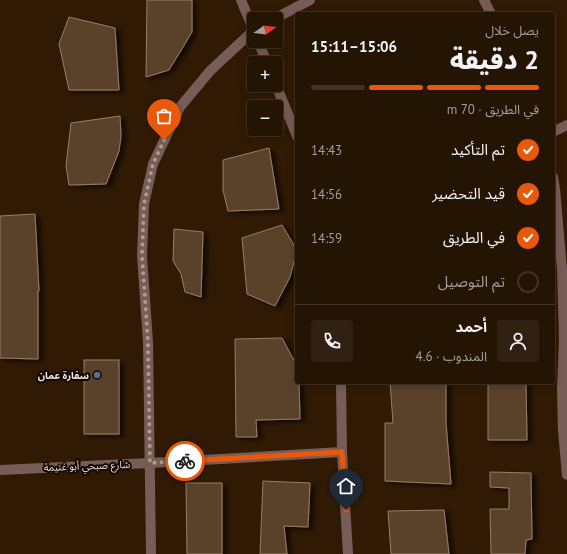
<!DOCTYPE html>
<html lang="ar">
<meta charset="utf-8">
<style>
body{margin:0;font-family:"PT Sans","Noto Sans Arabic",sans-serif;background:#302112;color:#f1f3f6;direction:rtl;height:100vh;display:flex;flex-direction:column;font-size:15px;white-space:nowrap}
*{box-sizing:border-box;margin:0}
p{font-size:13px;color:#a39e9a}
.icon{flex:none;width:22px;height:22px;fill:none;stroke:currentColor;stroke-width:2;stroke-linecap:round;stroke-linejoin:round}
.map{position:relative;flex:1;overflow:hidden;direction:ltr}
.side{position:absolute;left:295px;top:12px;width:260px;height:372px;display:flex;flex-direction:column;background:#241403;border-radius:4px;box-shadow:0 2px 10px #0003,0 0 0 1px #413325;direction:rtl}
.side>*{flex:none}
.needle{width:26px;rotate:76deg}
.fabs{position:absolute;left:247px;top:12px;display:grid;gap:8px}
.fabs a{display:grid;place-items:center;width:36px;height:36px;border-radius:4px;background:#241403;box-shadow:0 2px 10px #0003,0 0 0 1px #413325;font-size:20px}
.pin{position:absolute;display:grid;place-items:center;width:34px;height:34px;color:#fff;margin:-41px -17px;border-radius:50% 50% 50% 0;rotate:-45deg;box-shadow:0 0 4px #0007}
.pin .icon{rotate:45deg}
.courier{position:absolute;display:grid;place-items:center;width:40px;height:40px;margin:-20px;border:3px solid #ea580c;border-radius:50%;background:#fff;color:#222;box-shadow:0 1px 5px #0007}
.head em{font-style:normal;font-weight:800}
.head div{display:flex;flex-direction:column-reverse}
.head{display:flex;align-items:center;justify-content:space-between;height:68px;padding:0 16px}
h1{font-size:26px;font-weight:800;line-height:30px}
.bar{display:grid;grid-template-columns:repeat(4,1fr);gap:6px 4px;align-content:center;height:48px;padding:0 16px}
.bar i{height:5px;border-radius:3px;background:#413325}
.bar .on{background:#ea580c}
.bar p{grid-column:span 4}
.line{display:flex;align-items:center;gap:10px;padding:0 16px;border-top:1px solid #413325}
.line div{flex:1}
.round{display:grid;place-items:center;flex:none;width:42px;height:42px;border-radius:4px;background:#302112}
ol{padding:0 16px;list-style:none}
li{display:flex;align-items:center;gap:12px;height:44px}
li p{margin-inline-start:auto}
li .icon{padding:4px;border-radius:50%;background:#ea580c;color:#fff;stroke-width:4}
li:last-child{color:#a39e9a}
li i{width:22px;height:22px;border:2px solid #413325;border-radius:50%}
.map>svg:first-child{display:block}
.building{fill:#5a422c;stroke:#987d64;filter:url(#shadow)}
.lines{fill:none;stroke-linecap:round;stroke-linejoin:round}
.street{stroke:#785c57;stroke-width:10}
.done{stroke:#ae9d8c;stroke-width:4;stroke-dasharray:0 7.2}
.route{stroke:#ea580c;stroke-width:5}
.service-dot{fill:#5c6f8a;stroke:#110702;stroke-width:1.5}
.labels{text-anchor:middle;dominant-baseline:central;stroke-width:4;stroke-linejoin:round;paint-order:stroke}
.poi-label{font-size:10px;font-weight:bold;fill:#f2e3d6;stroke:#110702;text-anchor:end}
.street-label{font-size:10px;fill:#f2e3d6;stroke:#110702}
</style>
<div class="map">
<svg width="567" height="554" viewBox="0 0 567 554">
<defs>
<filter id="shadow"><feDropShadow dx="4.5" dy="2.5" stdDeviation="2" flood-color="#0009"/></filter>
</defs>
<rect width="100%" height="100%" fill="#301a04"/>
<!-- building -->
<g class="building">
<polygon points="147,0 192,0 192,32 169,70 146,77"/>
<polygon points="69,17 115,28 119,90 69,90 59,44"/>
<polygon points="120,116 121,136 119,151 106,184 69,185 66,166 71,123"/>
<polygon points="269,148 279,209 228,211 223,190 223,160"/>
<polygon points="35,214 39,291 38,291 38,359 0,358 0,216"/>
<polygon points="282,225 297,250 290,277 275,306 247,294 242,238"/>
<polygon points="174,229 203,232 201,297 185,292 181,274 173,261"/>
<polygon points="282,338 297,366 297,382 299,382 300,419 256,420 257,437 236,437 235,339"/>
<rect x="84" y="360" width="35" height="74"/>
<polygon points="390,382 446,382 446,423 451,484 385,481 385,423 393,423"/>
<polygon points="488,382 526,382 527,440 488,440"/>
<polygon points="490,472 531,473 532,539 526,540 525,554 491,554 490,509 509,509 509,488 490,487"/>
<polygon points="263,481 310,483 308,527 284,526 287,554 260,554"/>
<polygon points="186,483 222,483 222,554 187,554"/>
<polygon points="444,510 449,554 391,554 388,511"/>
</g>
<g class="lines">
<!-- street -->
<g class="street">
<polyline points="241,0 254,31"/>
<polyline points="484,0 491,14"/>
<polyline points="274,19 310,0"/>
<polyline points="258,41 267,63"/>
<polyline points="276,85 297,136"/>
<polyline points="553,132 567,125"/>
<polyline points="553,177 555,189 562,269 564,339 562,390 563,431 567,475"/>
<polyline points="341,382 342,452 348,554"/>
<polyline points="0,470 150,463 342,452"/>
<polyline points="151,554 148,342 142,256 144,204 153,164 180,107 210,71 254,30"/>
</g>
</g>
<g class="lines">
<!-- done -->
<polyline class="done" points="164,140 153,164 144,204 142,256 148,342 150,463 185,461"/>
<!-- route -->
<polyline class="route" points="185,461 342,452 346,510"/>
</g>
<!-- markers -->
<circle class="service-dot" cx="97" cy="375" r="4"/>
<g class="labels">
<!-- poi labels -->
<g class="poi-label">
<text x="89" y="375">سفارة عمان</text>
</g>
<!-- street labels -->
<g class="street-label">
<text transform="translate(87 466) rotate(-2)">شارع صبحي أبو غنيمة</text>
</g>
</g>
</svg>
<div class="fabs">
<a><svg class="needle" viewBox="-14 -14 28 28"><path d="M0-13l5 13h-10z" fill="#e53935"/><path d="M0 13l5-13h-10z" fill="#a39e9a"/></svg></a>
<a>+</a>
<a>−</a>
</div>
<div class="pin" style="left:164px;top:140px;background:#ea580c"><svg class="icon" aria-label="bag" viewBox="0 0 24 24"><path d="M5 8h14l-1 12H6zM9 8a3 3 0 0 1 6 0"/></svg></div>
<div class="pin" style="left:346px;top:510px;background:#1f2937"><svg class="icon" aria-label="home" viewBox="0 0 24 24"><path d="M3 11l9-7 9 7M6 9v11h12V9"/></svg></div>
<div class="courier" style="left:185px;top:461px"><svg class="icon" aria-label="bike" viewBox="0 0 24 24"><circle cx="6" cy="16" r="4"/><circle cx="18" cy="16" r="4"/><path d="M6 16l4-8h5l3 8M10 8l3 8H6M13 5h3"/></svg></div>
<section class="side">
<div class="head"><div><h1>2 دقيقة</h1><p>يصل خلال</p></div><em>15:06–15:11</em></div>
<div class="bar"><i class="on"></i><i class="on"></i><i class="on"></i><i></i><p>في الطريق · 70 m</p></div>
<ol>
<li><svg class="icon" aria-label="check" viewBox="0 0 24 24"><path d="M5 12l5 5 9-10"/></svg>تم التأكيد<p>14:43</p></li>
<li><svg class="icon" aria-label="check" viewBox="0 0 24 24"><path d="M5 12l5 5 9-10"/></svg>قيد التحضير<p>14:56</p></li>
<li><svg class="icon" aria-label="check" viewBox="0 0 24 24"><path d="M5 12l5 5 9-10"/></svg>في الطريق<p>14:59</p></li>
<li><i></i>تم التوصيل</li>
</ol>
<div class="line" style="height:72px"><a class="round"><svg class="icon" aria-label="person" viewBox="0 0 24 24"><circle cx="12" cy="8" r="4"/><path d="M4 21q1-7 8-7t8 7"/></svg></a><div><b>أحمد</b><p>المندوب · 4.6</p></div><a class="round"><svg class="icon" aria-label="phone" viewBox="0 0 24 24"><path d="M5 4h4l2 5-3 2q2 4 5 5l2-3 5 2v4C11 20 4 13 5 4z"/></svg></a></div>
</section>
</div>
